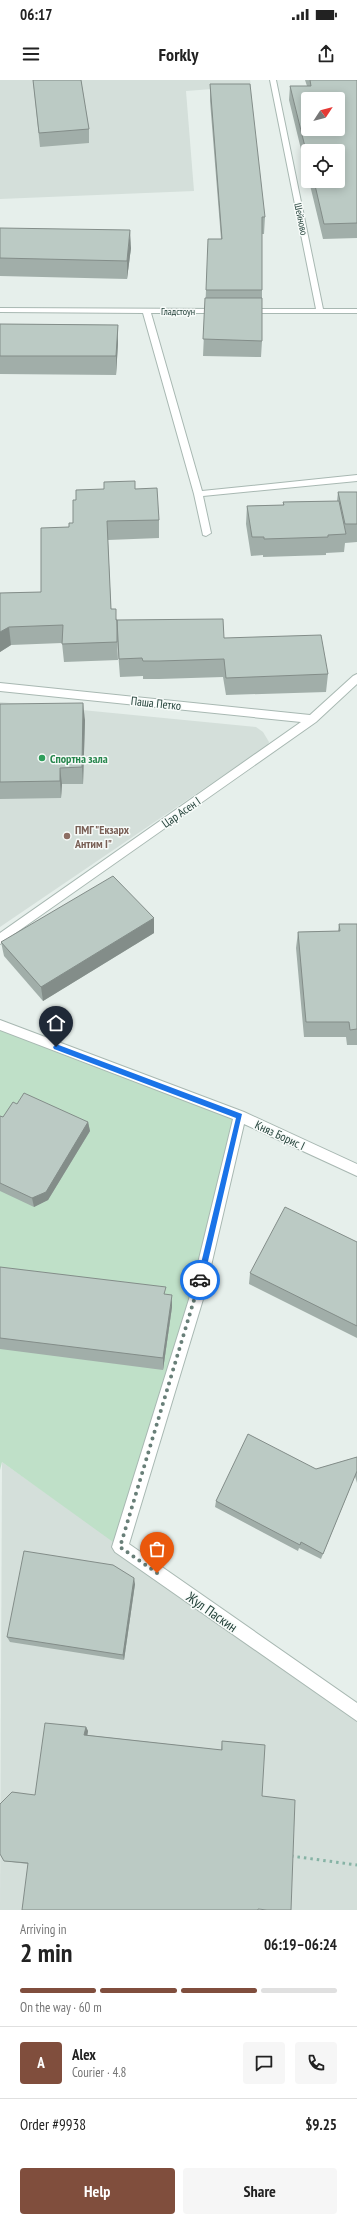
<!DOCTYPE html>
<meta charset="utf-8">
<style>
body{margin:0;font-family:"PT Sans Narrow",sans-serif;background:#f6f6f6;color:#222;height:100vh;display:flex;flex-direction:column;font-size:15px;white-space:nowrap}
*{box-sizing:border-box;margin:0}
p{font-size:13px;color:#767676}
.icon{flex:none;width:22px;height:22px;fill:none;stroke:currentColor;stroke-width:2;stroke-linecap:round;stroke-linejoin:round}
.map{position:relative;height:1830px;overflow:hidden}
.drawer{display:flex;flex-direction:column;background:#fff;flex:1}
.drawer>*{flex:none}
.needle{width:26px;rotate:54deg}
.controls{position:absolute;left:301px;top:12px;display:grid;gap:8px}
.controls a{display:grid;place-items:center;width:44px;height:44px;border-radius:4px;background:#fff;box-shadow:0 2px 10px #0003;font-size:20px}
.pin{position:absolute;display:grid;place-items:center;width:34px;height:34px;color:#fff;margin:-41px -17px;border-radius:50% 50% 50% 0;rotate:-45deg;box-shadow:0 0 4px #0007}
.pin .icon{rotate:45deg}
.courier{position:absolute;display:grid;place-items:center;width:40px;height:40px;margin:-20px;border:3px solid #1a73e8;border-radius:50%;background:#fff;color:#222;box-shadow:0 1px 5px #0007}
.summary em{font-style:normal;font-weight:700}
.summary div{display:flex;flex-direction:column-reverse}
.summary{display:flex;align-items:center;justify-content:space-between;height:68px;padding:0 20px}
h1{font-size:26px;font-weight:700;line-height:30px}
.bar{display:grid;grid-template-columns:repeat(4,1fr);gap:6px 4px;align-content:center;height:48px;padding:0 20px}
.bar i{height:5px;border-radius:3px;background:#e0e0e0}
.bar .active{background:#804e3d}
.bar p{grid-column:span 4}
.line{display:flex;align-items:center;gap:10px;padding:0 20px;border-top:1px solid #e0e0e0}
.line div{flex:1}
.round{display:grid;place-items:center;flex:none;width:42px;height:42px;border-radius:4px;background:#f6f6f6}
.button{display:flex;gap:8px;margin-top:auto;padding:8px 20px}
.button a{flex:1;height:46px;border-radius:4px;background:#804e3d;color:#fff;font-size:16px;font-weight:700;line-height:46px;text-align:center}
.button a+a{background:#f6f6f6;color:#222}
.status{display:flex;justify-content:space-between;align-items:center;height:28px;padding:0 20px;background:#fff;direction:ltr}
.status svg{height:11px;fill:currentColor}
header{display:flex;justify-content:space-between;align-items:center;height:52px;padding:0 20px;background:#fff;font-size:18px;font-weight:700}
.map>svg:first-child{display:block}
.built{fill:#d4dfda}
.green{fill:#bfe0c8}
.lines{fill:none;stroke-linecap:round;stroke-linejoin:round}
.minor-casing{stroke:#a8b8b2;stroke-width:2}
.path{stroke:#86b3a5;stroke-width:3;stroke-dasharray:2.5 4;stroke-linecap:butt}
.minor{fill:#fff;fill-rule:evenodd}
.wall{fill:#a1aea9}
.shaded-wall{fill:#838d89}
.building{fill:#bbcac4;stroke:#838d89;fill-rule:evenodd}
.route{fill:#1a73e8}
.done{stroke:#687f78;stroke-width:4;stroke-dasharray:0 7.2}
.leisure-dot{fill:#2e9e5b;stroke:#f7fbf9;stroke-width:1.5}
.education-dot{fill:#8d6e63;stroke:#f7fbf9;stroke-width:1.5}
.labels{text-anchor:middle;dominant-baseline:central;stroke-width:3;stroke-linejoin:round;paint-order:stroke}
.far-street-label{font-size:10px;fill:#24423a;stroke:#f7fbf9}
.street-label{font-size:12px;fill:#24423a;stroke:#f7fbf9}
.leisure-label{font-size:12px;font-weight:bold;fill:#27864d;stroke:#f7fbf9;text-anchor:start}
.education-label{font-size:12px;font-weight:bold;fill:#785e54;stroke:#f7fbf9;text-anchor:start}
.near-street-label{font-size:14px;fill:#24423a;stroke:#f7fbf9}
</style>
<div class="status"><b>06:17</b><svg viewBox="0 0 49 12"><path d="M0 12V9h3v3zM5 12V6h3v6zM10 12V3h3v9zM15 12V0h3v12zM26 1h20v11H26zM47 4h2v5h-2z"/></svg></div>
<header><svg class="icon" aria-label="menu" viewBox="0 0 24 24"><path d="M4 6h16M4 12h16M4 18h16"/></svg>Forkly<svg class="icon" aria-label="share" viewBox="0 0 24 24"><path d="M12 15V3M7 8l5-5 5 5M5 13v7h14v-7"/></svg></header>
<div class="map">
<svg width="357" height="1830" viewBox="0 0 357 1830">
<rect width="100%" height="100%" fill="#e6efeb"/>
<!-- built -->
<g class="built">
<polygon points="0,0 250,0 251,6 186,11 194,111 0,119"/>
<polygon points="0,622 256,647 263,652 269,662 268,665 0,847"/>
<polygon points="2,1382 357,1633 357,1830 0,1830"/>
</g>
<!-- green -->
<polygon class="green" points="0,945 240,1036 197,1216 120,1467 2,1382 0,1390"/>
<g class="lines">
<!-- minor casing -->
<g class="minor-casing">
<g id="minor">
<polygon points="270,0 276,0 323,229 357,229 357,233 246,233 242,231 246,229 316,229"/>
<polygon points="0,228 223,229 224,231 220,233 151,233 202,411 357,395 357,401 203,416 211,453 206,456 203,455 194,414 143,233 0,232"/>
<polygon points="357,594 357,604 316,642 0,864 0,853 301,642 0,611 0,603 310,635 353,596"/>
<polygon points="0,940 244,1032 357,1084 357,1096 244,1044 204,1216 129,1464 357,1623 357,1641 115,1472 112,1467 190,1216 233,1039 0,950"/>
</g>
</g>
<!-- path -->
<polyline class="path" points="291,1776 357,1785"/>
<!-- minor -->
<use href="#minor" class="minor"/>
</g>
<!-- wall -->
<g class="wall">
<polygon points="33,0 81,0 89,49 89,63 40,67"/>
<polygon points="305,0 357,0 357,158 323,159 309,101 338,101 308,71 308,98 289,20 290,6 307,6"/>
<polygon points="210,4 265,137 264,154 262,154 262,261 261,277 203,276 206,210 221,159 210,21"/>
<polygon points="0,148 131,168 127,199 0,196"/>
<polygon points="0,244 118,245 118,263 116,295 0,294"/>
<polygon points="135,409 159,440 159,458 108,460 111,529 117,540 224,558 328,594 326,612 226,615 223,597 159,599 143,599 143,596 120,597 117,558 118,580 64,582 62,563 11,565 0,572 0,513 41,512 69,447 73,443 76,420"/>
<polygon points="338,412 357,412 357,462 345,463 344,472 326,473 326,475 263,477 263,475 251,476 246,444 247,426 283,425 283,422 337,421"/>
<polygon points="0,624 85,640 83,704 62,704 61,718 0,719"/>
<polygon points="154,838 154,853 43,921 4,876 1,862"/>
<polygon points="339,844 357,844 357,965 347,965 346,957 304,957 296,868 298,852 338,851"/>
<polygon points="17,1024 88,1042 90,1051 48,1120 34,1127 0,1111 0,1036 3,1037"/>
<polygon points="357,1162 357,1258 249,1204 250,1193"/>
<polygon points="0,1187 172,1227 163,1290 0,1269"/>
<polygon points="357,1377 357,1403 355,1396 321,1479 299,1468 298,1471 215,1427 216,1421 316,1389"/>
<polygon points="135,1504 124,1580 10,1562 7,1557"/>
<polygon points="86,1647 88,1651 87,1655 221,1670 222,1661 265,1665 28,1784 4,1781 35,1715"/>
</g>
<!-- shaded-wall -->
<g class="shaded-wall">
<polygon points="130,150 131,168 127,199 127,181"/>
<polygon points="118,245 118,263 116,295 116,276"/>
<polygon points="9,547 11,565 0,572 0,552"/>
<polygon points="83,623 85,640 83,704 82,687"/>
<polygon points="60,688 62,704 61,718 60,701"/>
<polygon points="154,838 154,853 43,921 41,907"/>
<polygon points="88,1042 90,1051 48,1120 34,1127 32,1118"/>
<polygon points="172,1215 172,1227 163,1290 163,1278"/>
<polygon points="134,1498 135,1504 124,1580 123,1575"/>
<polygon points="86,1647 88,1651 87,1658 84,1655"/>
</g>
<!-- building -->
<g class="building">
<polygon points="33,0 81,0 89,49 39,53"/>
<path d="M 310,0 L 357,0 L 357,143 L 324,144 L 314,101 L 338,101 L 338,71 L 308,71 L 308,79 L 290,6 L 311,6 ZM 308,19 L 338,19 L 338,49 L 308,49 Z"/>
<polygon points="210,4 250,4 265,137 262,137 262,210 206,210 208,159 222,159"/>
<polygon points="0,148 130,150 127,181 0,178"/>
<polygon points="205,218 262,218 262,261 203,259"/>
<polygon points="0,244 118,245 116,276 0,276"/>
<polygon points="135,401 135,409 157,408 159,440 107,441 111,529 116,529 116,540 223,539 224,558 321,555 328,594 226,598 224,579 159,581 143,581 142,578 119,579 117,540 117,562 62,564 63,545 9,547 0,552 0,513 41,512 41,448 69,447 69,443 73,443 73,420 76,420 76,410 104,409 104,402"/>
<polygon points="338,412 357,412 357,444 345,444"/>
<polygon points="339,421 346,454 328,455 328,457 264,459 264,457 252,457 247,426 284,425 283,422"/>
<polygon points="83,623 82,687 60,688 60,701 0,702 0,624"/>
<polygon points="113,796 154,838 41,907 1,862"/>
<polygon points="339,844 357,844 357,949 350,950 349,942 306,942 298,852 340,851"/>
<polygon points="24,1013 88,1042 46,1112 32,1118 0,1103 0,1036 3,1037 13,1022 17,1024"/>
<polygon points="285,1127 357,1162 357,1246 250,1193"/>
<polygon points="0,1187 166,1207 164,1214 172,1215 163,1278 0,1258"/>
<polygon points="248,1354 316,1389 357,1377 357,1391 323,1474 301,1462 300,1465 216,1421"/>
<polygon points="24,1471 113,1485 134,1498 123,1575 7,1557"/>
<polygon points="45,1643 86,1647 84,1655 222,1670 222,1661 265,1665 262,1716 295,1720 291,1830 267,1830 258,1829 258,1830 22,1830 28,1783 4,1781 0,1774 0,1724 12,1712 35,1715"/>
</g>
<!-- route -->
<polygon class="route" points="56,964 242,1034 203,1203 198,1203 197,1200 236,1038 54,969 53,967"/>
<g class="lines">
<!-- done -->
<polyline class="done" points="157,1493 120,1467 200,1200"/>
</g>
<!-- markers -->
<circle class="leisure-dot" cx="42" cy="678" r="4"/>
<circle class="education-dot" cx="67" cy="756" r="4"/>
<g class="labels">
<!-- far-street labels -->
<g class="far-street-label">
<text transform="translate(301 139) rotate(78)">Шейново</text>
<text x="178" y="231">Гладстоун</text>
</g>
<!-- street labels -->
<g class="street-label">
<text transform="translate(156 623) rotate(6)">Паша Петко</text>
<text transform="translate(181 732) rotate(-35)">Цар Асен I</text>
<text transform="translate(280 1055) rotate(25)">Княз Борис I</text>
</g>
<!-- leisure labels -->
<g class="leisure-label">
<text x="50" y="678">Спортна зала</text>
</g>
<!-- education labels -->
<g class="education-label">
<text x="75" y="749">ПМГ "Екзарх<tspan x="75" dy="14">Антим I"</tspan></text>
</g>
<!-- near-street labels -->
<g class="near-street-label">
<text transform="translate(212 1532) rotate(35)">Жул Паскин</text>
</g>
</g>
</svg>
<div class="controls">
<a><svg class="needle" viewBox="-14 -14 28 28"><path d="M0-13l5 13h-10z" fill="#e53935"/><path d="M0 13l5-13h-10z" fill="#767676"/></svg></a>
<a><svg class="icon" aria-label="locate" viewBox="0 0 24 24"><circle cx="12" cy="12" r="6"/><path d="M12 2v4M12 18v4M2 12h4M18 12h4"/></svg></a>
</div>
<div class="pin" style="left:157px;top:1493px;background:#ea580c"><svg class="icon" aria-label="bag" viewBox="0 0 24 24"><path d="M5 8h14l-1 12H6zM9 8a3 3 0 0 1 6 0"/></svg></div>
<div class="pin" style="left:56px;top:967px;background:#1f2937"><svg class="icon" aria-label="home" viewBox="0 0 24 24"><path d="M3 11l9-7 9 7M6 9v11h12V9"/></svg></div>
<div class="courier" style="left:200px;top:1200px"><svg class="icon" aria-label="car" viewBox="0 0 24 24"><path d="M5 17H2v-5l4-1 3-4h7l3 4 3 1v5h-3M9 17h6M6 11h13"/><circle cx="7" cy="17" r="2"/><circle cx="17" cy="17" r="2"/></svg></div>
</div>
<section class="drawer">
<div class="summary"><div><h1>2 min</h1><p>Arriving in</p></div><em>06:19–06:24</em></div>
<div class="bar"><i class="active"></i><i class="active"></i><i class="active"></i><i></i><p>On the way · 60 m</p></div>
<div class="line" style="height:72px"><b class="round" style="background:#804e3d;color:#fff">A</b><div><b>Alex</b><p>Courier · 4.8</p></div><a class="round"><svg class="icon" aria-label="chat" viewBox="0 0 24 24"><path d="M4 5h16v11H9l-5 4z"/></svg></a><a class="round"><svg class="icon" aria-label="phone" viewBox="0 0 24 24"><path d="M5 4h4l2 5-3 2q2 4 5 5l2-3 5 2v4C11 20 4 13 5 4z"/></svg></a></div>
<div class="line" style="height:52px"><div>Order #9938</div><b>$9.25</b></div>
<div class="button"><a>Help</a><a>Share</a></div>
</section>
